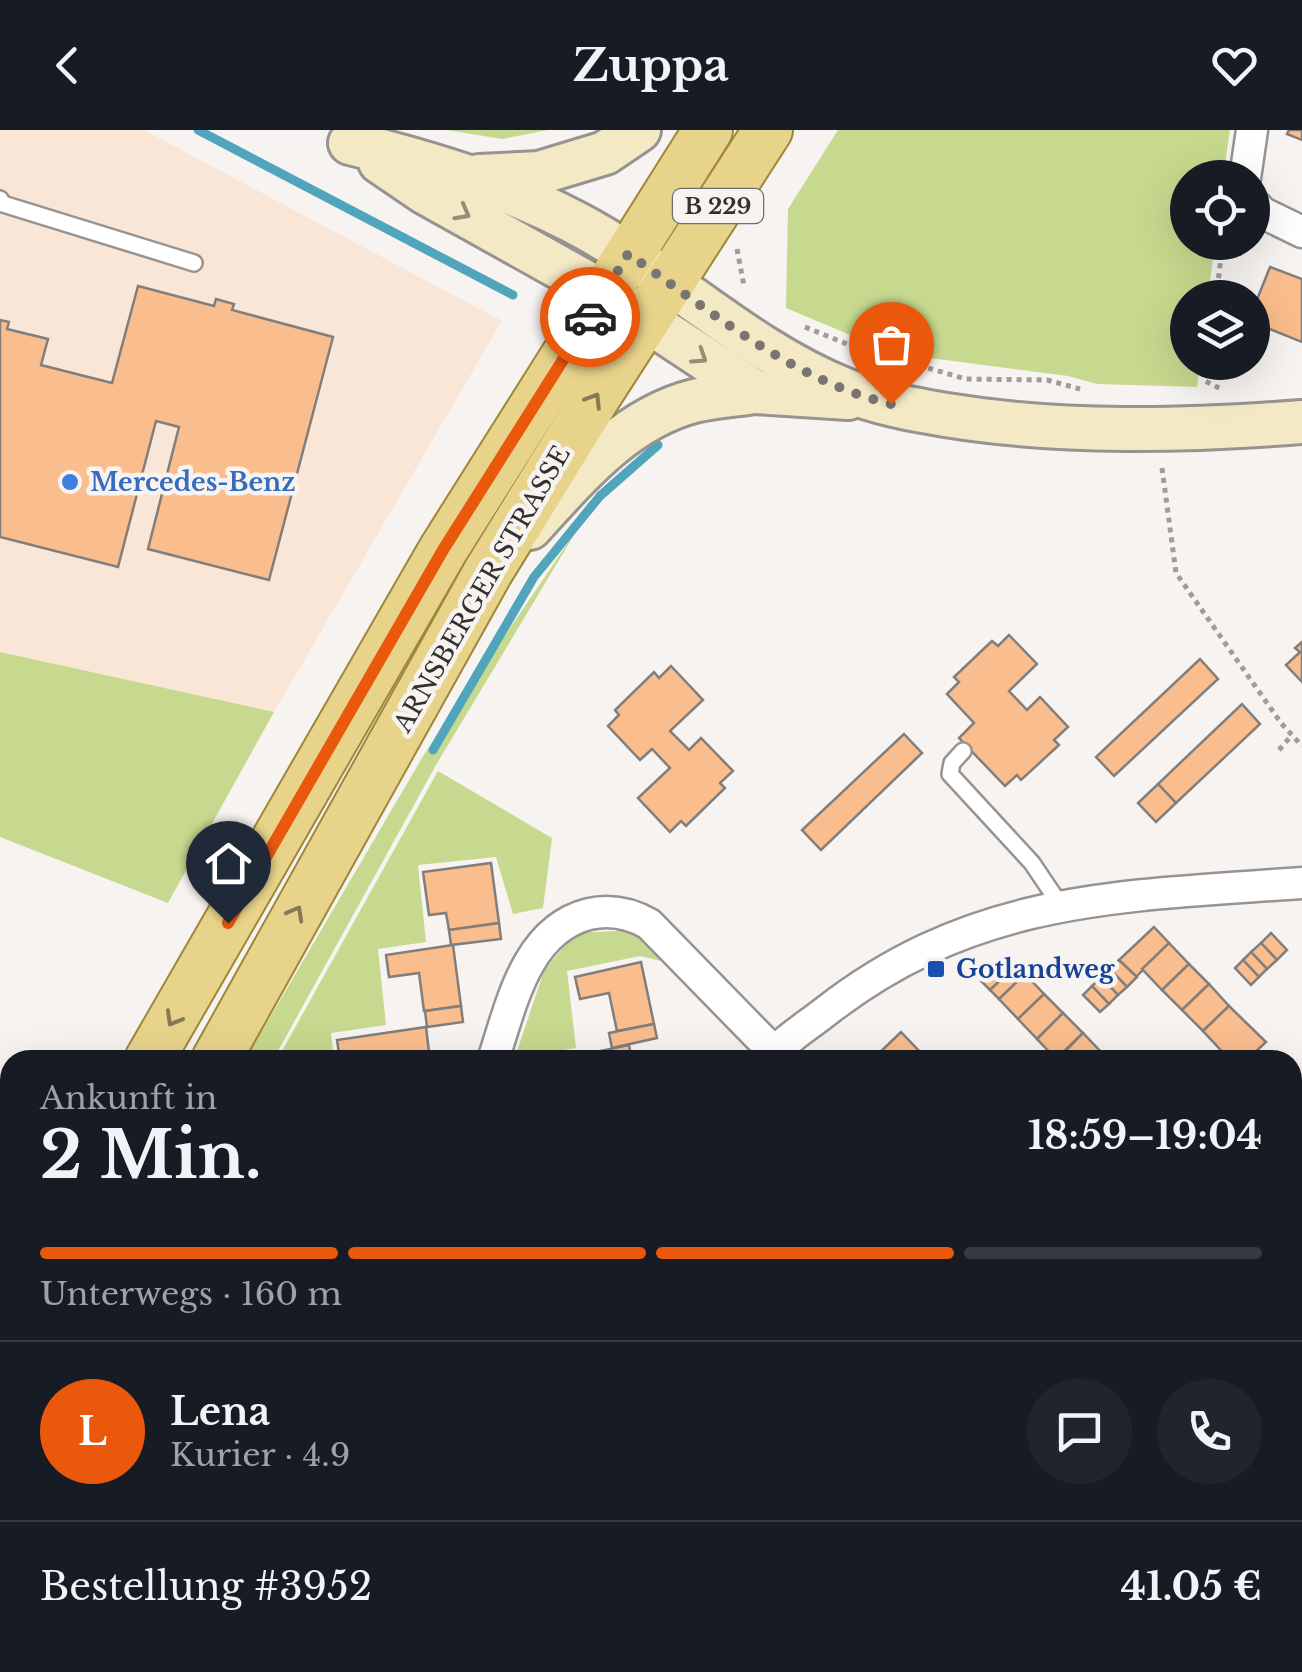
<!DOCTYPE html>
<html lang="de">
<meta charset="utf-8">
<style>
body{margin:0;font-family:"Libre Baskerville",serif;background:#20242c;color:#f1f3f6;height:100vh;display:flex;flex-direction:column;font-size:38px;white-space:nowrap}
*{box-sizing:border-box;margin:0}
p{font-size:32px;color:#9ea1a6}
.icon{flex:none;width:55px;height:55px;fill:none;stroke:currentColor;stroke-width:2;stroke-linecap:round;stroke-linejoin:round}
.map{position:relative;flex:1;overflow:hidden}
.details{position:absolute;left:0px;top:920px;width:1302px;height:622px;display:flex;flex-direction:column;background:#171b24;border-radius:30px 30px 0 0;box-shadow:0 10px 40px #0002}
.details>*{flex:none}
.tools{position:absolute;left:1170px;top:30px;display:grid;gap:20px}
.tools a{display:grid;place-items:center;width:100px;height:100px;border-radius:50%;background:#171b24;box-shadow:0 10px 40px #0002;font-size:50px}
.pin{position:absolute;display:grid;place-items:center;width:85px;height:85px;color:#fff;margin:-102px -42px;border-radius:50% 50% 50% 0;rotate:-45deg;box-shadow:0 0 10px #0007}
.pin .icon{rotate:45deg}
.courier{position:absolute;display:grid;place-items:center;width:100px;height:100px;margin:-50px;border:8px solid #ea580c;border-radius:50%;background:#fff;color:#222;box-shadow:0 2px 12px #0007}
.headline em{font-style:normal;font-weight:700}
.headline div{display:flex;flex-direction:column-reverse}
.headline{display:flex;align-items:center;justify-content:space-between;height:170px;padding:0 40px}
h1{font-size:65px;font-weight:700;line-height:75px}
.bar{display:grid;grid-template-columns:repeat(4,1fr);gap:15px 10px;align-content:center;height:120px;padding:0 40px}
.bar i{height:12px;border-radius:8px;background:#363941}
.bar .selected{background:#ea580c}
.bar p{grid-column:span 4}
.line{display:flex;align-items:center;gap:25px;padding:0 40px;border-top:2px solid #363941}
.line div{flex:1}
.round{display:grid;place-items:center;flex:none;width:105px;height:105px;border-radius:52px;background:#20242c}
header{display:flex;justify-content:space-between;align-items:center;height:130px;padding:0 40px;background:#171b24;font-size:45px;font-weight:700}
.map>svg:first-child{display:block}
.commercial{fill:#fae6d6}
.green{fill:#c7d98e}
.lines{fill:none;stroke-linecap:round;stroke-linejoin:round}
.stream{stroke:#50a5bd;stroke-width:9}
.building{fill:#fabd8d;stroke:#817e7c;stroke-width:2.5}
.service-casing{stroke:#969391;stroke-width:20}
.minor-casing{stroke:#969391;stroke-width:35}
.secondary-casing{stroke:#969391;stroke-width:48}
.primary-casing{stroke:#9f8739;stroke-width:52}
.path{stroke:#9f9c9b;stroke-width:5;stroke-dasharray:5 5;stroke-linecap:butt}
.service{stroke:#fff;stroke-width:15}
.minor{stroke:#fff;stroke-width:30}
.secondary{stroke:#f4e9c5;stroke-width:42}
.primary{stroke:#e8d38b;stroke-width:48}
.oneway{stroke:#948d7a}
.oneway2{stroke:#847a59}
.done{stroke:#787574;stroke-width:10;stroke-dasharray:0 18}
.route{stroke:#ea580c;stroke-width:12}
.shop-dot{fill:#3f7fe0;stroke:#f7f3f1;stroke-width:4}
.transit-dot{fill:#1a4fb4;stroke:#f7f3f1;stroke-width:4}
.labels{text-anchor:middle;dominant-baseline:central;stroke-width:9;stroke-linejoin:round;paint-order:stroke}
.shield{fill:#f7f3f1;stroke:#6e6b6a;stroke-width:2.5}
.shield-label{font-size:22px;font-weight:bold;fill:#333130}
.shop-label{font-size:25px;font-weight:bold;fill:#366cbe;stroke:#f7f3f1;text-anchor:start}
.street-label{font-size:25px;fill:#333130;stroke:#f7f3f1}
.transit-label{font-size:25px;font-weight:bold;fill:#164399;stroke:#f7f3f1;text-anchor:start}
</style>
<header><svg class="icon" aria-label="back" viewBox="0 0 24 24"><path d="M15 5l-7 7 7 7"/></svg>Zuppa<svg class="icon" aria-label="heart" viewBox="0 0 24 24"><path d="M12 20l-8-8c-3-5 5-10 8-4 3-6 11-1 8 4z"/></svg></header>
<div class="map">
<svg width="1302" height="1542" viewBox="0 0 1302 1542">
<rect width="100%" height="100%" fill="#f7f3f1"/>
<!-- commercial -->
<polygon class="commercial" points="0,0 144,0 502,191 274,582 0,522"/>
<!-- green -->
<g class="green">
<polygon points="447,0 548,0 502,9"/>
<polygon points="838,0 1230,0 1223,47 1188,48 1188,112 1215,113 1208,167 1188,168 1188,232 1200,233 1197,257 1097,254 1068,246 930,228 867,212 786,178 788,79"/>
<polygon points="580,395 436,635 273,930 245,930 425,623"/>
<polygon points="0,522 274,582 168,773 0,707"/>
<polygon points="438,641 552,708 543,778 513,784 496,727 418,735 426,812 378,819 386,895 331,903 334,930 277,930"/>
<polygon points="634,800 661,831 640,826 567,841 576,918 558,921 559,930 514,930 544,841 575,803"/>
<polygon points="10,1222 10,1276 0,1295 0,1240"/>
<polygon points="10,1362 10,1532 19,1533 15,1542 0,1542 0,1380"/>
<polygon points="30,1532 228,1532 228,1542 25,1542"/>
<polygon points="373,1533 450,1533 452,1542 374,1542"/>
<polygon points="620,1533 719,1533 729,1542 623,1542"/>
<polygon points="836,1533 889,1533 894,1539 902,1533 925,1533 916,1542 845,1542"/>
<polygon points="1010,1533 1111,1533 1107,1542 1020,1542"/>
</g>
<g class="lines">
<!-- stream -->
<g class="stream">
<polyline points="198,0 513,165"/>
<polyline points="433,620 534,447 600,366 658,315"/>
<polyline points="0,1420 10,1401"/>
</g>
</g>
<!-- building -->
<g class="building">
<polygon points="1289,0 1302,0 1302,10 1287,4"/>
<polygon points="1270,137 1302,149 1302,212 1252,192 1252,182"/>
<polygon points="138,156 214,176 216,169 234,174 232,180 333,207 269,450 148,419 179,297 156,291 118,437 0,407 0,190 9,192 7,199 48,209 41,235 112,253"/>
<polygon points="1009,505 1037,534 1009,561 1027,580 1040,567 1068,597 1054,610 1059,615 1021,650 1017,645 1005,656 959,608 974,593 947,564 959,552 954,547 992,511 998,516"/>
<polygon points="1302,512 1302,552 1286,535 1300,522 1295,518"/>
<polygon points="1200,529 1218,549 1114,646 1096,627"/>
<polygon points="671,536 703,570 670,601 689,620 701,608 733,641 720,653 725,658 686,696 681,691 670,702 638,668 670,638 652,619 640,630 608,596 619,585 615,580 654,542 659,548"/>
<polygon points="1242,574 1260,594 1176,673 1158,654"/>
<polygon points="904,604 922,623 821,720 802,700"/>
<polygon points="1158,654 1176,673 1156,692 1138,673"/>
<polygon points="491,733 499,793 449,800 446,783 429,785 423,742"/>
<polygon points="499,793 501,809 451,815 449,800"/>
<polygon points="1154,797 1169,813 1136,847 1119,830"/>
<polygon points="1271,803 1287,820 1277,830 1261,813"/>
<polygon points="1169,813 1189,834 1162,860 1142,839"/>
<polygon points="1261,813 1277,830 1267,839 1251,822"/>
<polygon points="453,815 461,876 424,881 419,843 389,847 386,825"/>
<polygon points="1251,822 1267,839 1259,847 1243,830"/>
<polygon points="1119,830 1137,847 1127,857 1110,839"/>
<polygon points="1243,830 1259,847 1251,855 1235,838"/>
<polygon points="641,832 654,894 617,901 609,863 580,869 575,847"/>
<polygon points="998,834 1007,844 990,860 981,851"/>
<polygon points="1189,834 1209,854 1182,880 1162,860"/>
<polygon points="1110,839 1127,857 1118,865 1101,847"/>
<polygon points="1007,844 1016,853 999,869 990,860"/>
<polygon points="1025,844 1044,864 1018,889 999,869"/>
<polygon points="1101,847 1118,865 1109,874 1092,856"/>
<polygon points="1209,854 1229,876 1203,901 1182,880"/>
<polygon points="1092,856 1109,874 1100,882 1083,865"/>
<polygon points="1044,864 1063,883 1037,909 1018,889"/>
<polygon points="461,876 463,892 427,897 425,881"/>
<polygon points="1229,876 1266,912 1247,930 1230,930 1203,901"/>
<polygon points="1063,883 1083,903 1056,929 1037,909"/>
<polygon points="654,894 657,908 612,918 609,903"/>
<polygon points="426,897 430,930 390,930 390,926 340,930 337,910"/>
<polygon points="901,902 921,923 913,930 876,930 874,928"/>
<polygon points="1083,903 1103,924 1097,930 1057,930"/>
<polygon points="629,915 632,930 562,930 562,929"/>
<polygon points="1292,1074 1302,1084 1302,1091 1292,1100"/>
<polygon points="1302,1280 1302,1337 1292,1327 1292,1289"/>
<polygon points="1292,1327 1302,1337 1302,1343 1292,1352"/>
<polygon points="1302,1525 1302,1542 1285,1542"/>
<polygon points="275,1532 309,1532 310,1540 276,1542"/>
<polygon points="490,1532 529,1532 531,1542 492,1542"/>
<polygon points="760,1532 802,1532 802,1533 792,1542 750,1542"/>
<polygon points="948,1532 978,1532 983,1539 980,1542 938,1542"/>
<polygon points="1225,1532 1238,1532 1248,1542 1229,1542 1222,1535"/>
<polygon points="1238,1532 1256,1532 1258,1534 1248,1542"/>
</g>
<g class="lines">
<!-- service casing -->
<g class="service-casing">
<g id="service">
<polyline points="0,69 3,74 194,133"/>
<polyline points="963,621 952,633 950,644 1032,733 1061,776"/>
<polyline points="1176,1542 1188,1532"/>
</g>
</g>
<!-- minor casing -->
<g class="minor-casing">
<g id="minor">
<polyline points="1245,48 1252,0"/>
<polyline points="1252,72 1263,83 1302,102"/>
<path d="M 493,930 C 511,877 525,800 589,784 C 611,779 630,783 649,794 L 774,922"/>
<path d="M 767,930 C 783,911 806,897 825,882 C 974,765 1123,766 1302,753"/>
<polyline points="1292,1457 1302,1456"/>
<polyline points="354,1532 355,1542"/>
<polyline points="593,1532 595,1542"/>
<polyline points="1129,1542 1133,1532"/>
</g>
</g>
<!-- secondary casing -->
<g class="secondary-casing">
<g id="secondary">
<path d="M 350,13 C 427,32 501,54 572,91 C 666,139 744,219 843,259 C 876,273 911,279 946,285 C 1063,304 1184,301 1302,292"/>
<polyline points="380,32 424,62 605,163 755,262 848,268"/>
<polyline points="479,46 539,43 605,23 639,0"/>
<path d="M 530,398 C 576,348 624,289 694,271 C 713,266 735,265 755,262"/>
</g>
</g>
<!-- primary casing -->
<g class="primary-casing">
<g id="primary">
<polyline points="149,930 443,420 708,0"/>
<polyline points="216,930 488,442 597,265 768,0"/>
<polyline points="0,1204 10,1185"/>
<polyline points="0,1328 10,1309"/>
</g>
</g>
<!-- path -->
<g class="path">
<polyline points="737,119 744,156"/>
<polyline points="1216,168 1223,112"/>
<polyline points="805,197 852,216 966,249 1047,250 1080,259"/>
<polyline points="1207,232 1205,251 1221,259"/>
<polyline points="1162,338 1176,443 1281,593 1302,616"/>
<polyline points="1279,620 1292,605"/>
<polyline points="1292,994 1302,994"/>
<polyline points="822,1532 831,1542"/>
<polyline points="998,1532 1007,1542"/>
</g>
<!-- service -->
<use href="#service" class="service"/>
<!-- minor -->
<use href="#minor" class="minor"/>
<!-- secondary -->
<use href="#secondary" class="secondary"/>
<!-- primary -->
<use href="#primary" class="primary"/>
</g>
<!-- one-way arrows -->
<defs><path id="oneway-chevron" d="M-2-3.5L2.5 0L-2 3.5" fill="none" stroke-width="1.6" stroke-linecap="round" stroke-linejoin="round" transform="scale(2.5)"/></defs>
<g class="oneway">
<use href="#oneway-chevron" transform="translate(463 83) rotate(29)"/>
<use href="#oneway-chevron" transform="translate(700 227) rotate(33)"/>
</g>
<g class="oneway2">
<use href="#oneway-chevron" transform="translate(594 270) rotate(-58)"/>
<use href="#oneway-chevron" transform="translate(296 783) rotate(-61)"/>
<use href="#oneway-chevron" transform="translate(173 889) rotate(120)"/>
</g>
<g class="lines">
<!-- done -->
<path class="done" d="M 590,187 L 628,124 C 710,180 793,251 891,274"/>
<!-- route -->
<polyline class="route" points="228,793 443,420 590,187"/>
</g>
<!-- markers -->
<circle class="shop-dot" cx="70" cy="352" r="10"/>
<rect class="transit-dot" x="926" y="829" width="20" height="20" rx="5"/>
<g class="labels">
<!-- shield labels -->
<rect class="shield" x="673" y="59" width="90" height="34" rx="8"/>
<g class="shield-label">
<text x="718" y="76">B 229</text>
</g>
<!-- shop labels -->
<g class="shop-label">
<text x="90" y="352">Mercedes-Benz</text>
</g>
<!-- street labels -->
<g class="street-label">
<text transform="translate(482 459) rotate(-60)">ARNSBERGER STRASSE</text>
</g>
<!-- transit labels -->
<g class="transit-label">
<text x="956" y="839">Gotlandweg</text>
</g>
</g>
</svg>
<div class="tools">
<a><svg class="icon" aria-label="locate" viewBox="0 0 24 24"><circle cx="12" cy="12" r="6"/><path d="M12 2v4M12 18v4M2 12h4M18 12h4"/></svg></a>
<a><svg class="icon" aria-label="layers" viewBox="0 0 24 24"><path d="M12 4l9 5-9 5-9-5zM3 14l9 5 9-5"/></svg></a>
</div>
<div class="pin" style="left:891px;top:274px;background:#ea580c"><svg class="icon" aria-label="bag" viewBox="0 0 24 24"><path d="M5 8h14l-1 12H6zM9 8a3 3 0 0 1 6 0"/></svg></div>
<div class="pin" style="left:228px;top:793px;background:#1f2937"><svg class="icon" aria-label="home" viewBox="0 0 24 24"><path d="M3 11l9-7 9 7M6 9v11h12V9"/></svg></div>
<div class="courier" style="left:590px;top:187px"><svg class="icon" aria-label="car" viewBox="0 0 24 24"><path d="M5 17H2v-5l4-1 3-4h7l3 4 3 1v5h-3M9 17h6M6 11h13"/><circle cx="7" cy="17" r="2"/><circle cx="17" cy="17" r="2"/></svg></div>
<section class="details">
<div class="headline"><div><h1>2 Min.</h1><p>Ankunft in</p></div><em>18:59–19:04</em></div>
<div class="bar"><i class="selected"></i><i class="selected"></i><i class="selected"></i><i></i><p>Unterwegs · 160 m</p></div>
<div class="line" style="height:180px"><b class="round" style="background:#ea580c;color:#fff">L</b><div><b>Lena</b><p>Kurier · 4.9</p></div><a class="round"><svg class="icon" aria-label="chat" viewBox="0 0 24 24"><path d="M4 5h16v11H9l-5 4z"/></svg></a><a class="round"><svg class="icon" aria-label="phone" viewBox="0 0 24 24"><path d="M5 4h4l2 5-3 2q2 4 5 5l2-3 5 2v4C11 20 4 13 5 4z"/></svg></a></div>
<div class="line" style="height:130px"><div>Bestellung #3952</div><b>41.05 €</b></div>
</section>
</div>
